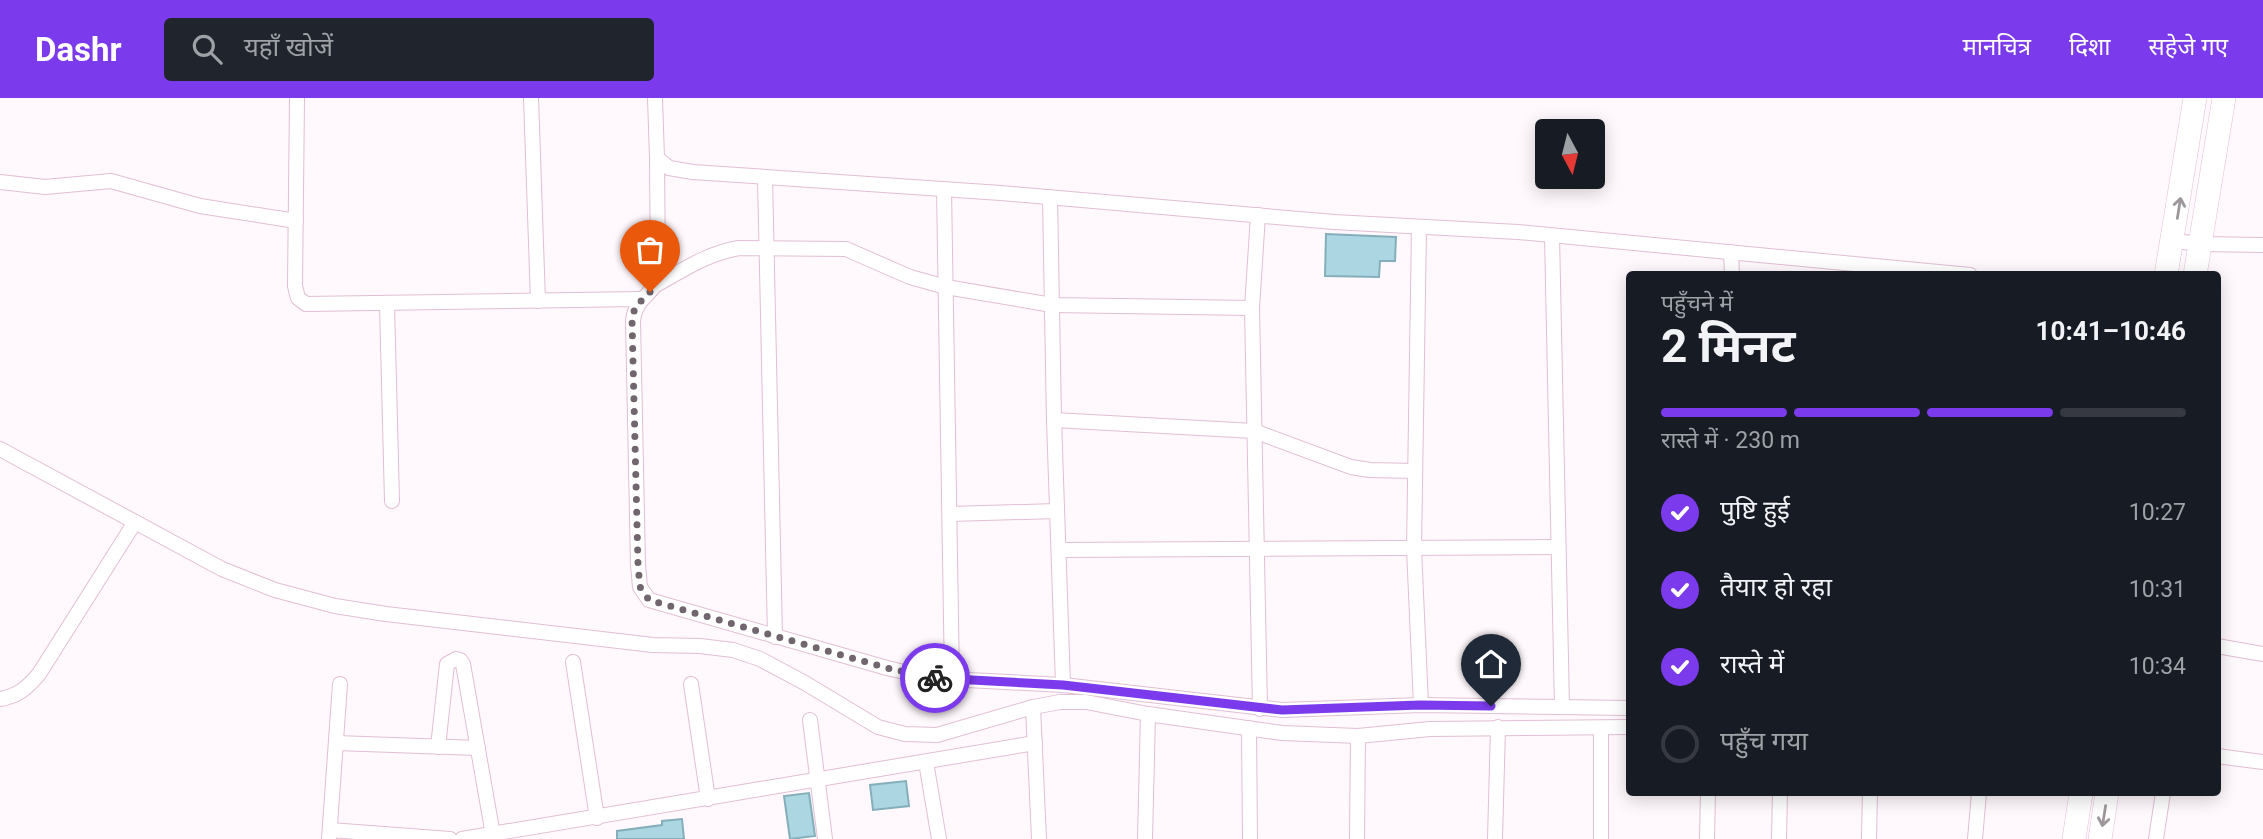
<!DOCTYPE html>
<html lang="hi">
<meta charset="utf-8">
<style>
body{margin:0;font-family:Roboto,"Noto Sans Devanagari",sans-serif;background:#20242c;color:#f1f3f6;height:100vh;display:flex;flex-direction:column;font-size:26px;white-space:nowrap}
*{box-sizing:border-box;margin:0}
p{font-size:23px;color:#9ea1a6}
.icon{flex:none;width:38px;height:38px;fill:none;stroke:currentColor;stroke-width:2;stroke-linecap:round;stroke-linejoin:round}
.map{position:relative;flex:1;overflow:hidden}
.side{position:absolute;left:1626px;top:173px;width:595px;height:525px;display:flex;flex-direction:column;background:#171b24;border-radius:7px;box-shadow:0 4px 18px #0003}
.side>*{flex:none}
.needle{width:46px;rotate:173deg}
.fabs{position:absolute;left:1535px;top:21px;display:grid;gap:14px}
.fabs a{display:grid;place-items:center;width:70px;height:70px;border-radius:7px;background:#171b24;box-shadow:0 4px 18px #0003;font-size:35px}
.pin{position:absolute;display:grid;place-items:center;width:60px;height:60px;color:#fff;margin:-72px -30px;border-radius:50% 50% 50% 0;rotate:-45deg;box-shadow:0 0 7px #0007}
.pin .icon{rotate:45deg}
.courier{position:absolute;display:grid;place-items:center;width:70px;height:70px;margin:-35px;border:5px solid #7c3aed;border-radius:50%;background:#fff;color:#222;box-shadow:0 2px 9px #0007}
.headline em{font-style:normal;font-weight:700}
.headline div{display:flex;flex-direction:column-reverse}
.headline{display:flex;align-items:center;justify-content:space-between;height:119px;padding:0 35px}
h1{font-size:46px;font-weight:700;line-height:52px}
.bar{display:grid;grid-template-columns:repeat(4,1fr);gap:10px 7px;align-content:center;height:84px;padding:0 35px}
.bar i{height:9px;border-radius:5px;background:#363941}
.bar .active{background:#7c3aed}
.bar p{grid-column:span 4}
ol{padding:0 35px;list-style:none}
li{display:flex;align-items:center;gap:21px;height:77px}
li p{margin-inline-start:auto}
li .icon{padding:7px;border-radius:50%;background:#7c3aed;color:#fff;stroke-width:4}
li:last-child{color:#9ea1a6}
li i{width:38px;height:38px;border:4px solid #363941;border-radius:50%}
header{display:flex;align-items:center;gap:42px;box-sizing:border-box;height:98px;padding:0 35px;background:#7c3aed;color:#fff}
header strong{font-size:33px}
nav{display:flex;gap:38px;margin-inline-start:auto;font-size:24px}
.search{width:490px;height:63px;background:#20242c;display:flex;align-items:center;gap:18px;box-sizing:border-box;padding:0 24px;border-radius:7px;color:#9ea1a6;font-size:26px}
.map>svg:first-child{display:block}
.building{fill:#abd6e2;stroke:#84afba;stroke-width:2}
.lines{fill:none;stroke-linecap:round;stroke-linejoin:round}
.street-casing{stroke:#e1bfd4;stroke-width:16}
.primary-casing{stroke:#e1bfd4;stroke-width:24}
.street{stroke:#fff;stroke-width:14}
.primary{stroke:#fff;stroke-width:23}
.oneway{stroke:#9d979b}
.done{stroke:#71666d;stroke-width:7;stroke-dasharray:0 12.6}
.route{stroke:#7c3aed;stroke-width:9}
</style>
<header>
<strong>Dashr</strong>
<div class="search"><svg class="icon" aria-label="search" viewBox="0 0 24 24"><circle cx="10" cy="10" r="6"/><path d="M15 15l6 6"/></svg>यहाँ खोजें</div>
<nav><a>मानचित्र</a><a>दिशा</a><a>सहेजे गए</a></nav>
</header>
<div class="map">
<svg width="2263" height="741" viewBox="0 0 2263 741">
<rect width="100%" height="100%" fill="#fff8fc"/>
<!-- building -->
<g class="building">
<polygon points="1326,136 1396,139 1395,163 1380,163 1379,179 1325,178"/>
<polygon points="906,683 909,708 873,712 870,687"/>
<polygon points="809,695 815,738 790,741 784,698"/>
<polygon points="682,721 684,741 617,741 617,733 662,727 662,723"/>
</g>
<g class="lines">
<!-- street casing -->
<g class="street-casing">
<g id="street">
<polyline points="297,0 295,188 298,200 306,206 641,201"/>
<polyline points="531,0 538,203"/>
<polyline points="655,0 657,60 669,70 693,74 1001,95 1334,124 1518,134 1970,177"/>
<path d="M 657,60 L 658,175 C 654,201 637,195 633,222 L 638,467 L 640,489 L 649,502 L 887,570 L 930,580 L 1063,587 L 1282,612 L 1421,607 L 1629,610"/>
<polyline points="765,79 775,539"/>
<polyline points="0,84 45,89 111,83 200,108 296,123"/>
<polyline points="944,91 952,582"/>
<polyline points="1050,99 1054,322 1063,587"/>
<polyline points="1258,117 1252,210 1260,611"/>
<polyline points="1419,129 1414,451 1421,607"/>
<polyline points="1552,138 1562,609"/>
<polyline points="2174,143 2201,146 2263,147"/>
<polyline points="1731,154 1732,177"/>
<path d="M 656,187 C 683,172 708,155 739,150 L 846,151 L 910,179 L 946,189 L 1052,207 L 1252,210"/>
<polyline points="387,206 392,403"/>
<polyline points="1054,322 1254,333 1351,369 1370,372 1415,373"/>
<polyline points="0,351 222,471 275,492 335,508 386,516 653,547 700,548 733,552 760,561 805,585 878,629 905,636 937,637 1033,609 1060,604 1086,604 1148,616 1282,635 1358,638 1430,631 1629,629"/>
<polyline points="950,416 1057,413"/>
<polyline points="1059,452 1557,449"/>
<polyline points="2217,548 2263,556"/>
<polyline points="573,564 597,720"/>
<polyline points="691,586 708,701"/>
<path d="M 0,601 C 18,598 27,590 39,576 L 135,424"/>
<polyline points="1033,609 1039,741"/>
<polyline points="810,622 825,741"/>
<polyline points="1249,630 1250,741"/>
<polyline points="336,645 478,650"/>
<polyline points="438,649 447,566 456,561 460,562 463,566 493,737"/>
<polyline points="2217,658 2263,664"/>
<polyline points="926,664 939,741"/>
<polyline points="330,732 450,741"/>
<polyline points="329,741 340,586"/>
<polyline points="462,741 1035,645"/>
<polyline points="1145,741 1148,616"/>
<polyline points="1357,741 1358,638"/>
<polyline points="1495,741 1498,629"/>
<polyline points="1601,741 1601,630"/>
<polyline points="1707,741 1708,695"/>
<polyline points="1779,741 1780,695"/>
<polyline points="1869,741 1870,695"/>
<polyline points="1975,741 1979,695"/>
<polyline points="2156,741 2163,695"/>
</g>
</g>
<!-- primary casing -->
<g class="primary-casing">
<g id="primary">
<polyline points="2166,177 2195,0"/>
<polyline points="2195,177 2224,0"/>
<polyline points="2074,741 2081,695"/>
<polyline points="2100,741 2107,695"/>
</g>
</g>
<!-- street -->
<use href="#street" class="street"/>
<!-- primary -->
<use href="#primary" class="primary"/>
</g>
<!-- one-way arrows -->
<defs><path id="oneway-shaft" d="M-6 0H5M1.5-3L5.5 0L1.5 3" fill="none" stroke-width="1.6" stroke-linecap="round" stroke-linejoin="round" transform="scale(1.75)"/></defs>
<g class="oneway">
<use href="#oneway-shaft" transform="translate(2179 110) rotate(-81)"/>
<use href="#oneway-shaft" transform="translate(2104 718) rotate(99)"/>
</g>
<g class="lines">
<!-- done -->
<polyline class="done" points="650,194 635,209 632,222 638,467 640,489 649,502 887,570 935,580"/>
<!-- route -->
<polyline class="route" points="935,580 1063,587 1282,612 1420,607 1491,608"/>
</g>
</svg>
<div class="fabs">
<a><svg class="needle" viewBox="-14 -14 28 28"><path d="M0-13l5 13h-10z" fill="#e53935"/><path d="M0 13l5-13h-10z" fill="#9ea1a6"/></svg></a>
</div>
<div class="pin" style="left:650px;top:194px;background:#ea580c"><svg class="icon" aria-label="bag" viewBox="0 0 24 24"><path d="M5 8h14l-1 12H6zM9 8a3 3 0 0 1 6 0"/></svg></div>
<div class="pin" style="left:1491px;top:608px;background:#1f2937"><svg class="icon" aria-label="home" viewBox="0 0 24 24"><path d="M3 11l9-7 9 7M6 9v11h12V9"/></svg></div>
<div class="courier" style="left:935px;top:580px"><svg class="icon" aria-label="bike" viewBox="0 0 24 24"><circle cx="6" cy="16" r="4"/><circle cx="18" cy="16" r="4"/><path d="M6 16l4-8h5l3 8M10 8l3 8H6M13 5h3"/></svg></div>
<section class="side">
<div class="headline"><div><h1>2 मिनट</h1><p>पहुँचने में</p></div><em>10:41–10:46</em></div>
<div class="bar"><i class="active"></i><i class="active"></i><i class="active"></i><i></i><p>रास्ते में · 230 m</p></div>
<ol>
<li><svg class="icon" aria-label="check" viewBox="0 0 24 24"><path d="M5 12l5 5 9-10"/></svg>पुष्टि हुई<p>10:27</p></li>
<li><svg class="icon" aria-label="check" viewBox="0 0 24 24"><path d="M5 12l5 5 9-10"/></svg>तैयार हो रहा<p>10:31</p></li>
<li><svg class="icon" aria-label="check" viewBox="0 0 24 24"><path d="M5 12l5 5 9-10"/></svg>रास्ते में<p>10:34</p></li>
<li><i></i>पहुँच गया</li>
</ol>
</section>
</div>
